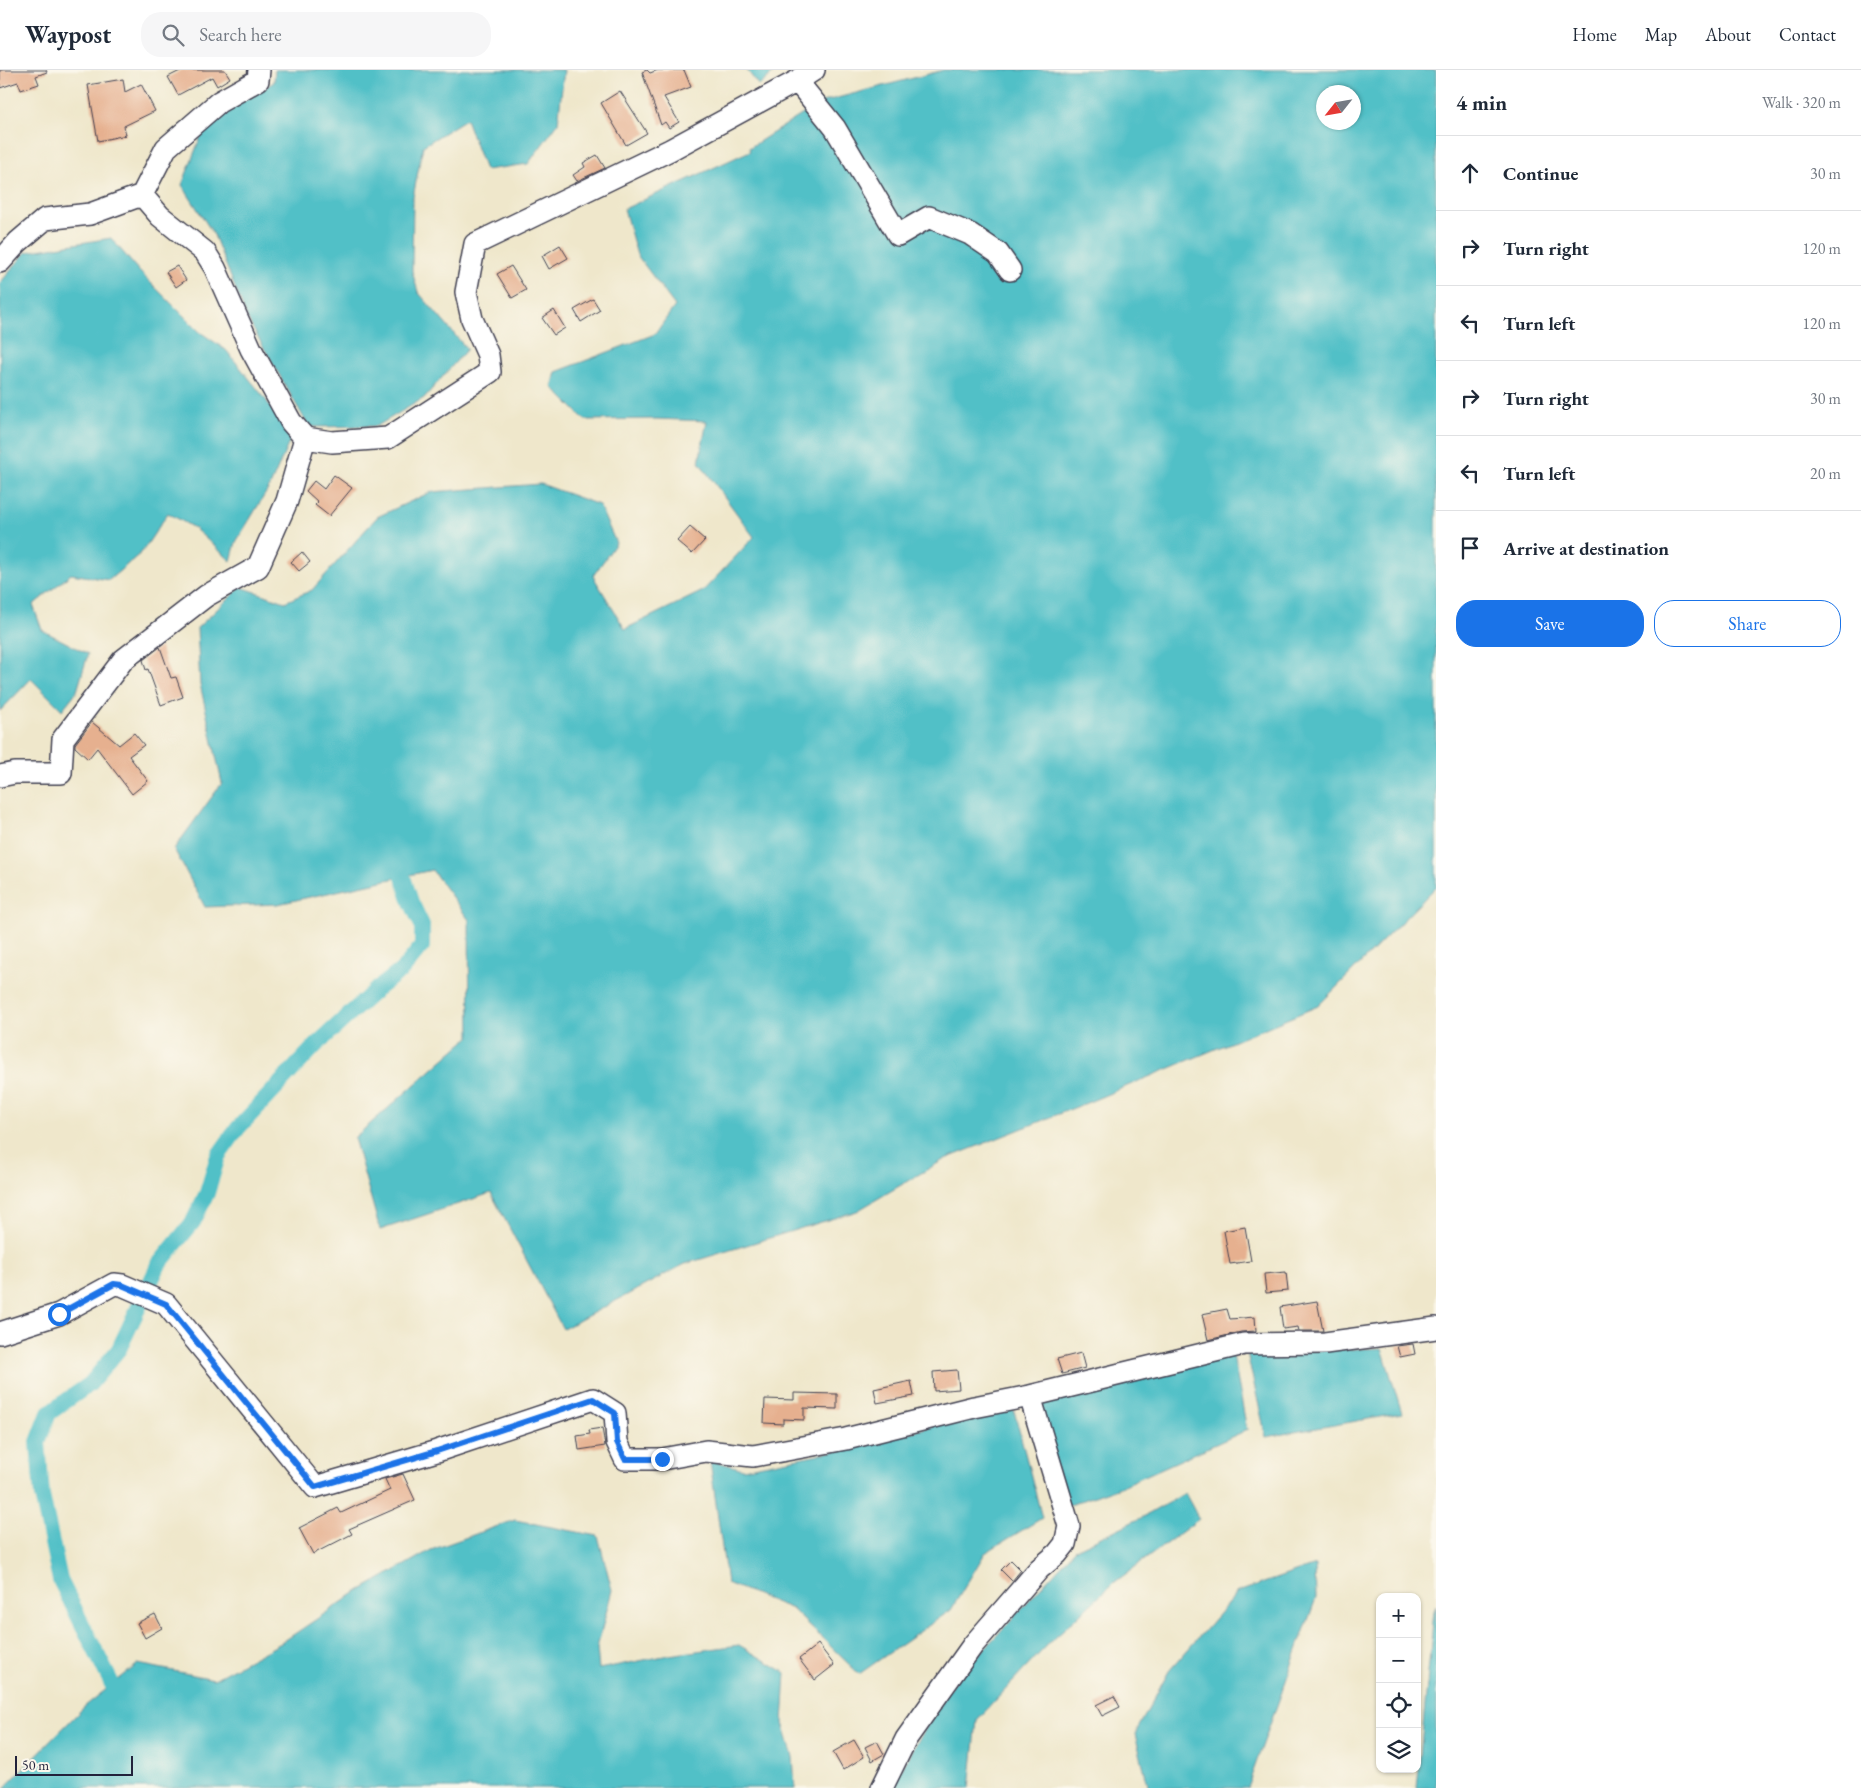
<!DOCTYPE html>
<html lang="en">
<head>
<meta charset="utf-8">
<style>
  :root { --surface:#fff; --page:#f6f6f7; --text:#1f2937; --muted:#747a83; --line:#e0e1e3; --accent:#1a73e8 }
  body { margin:0; font-family:"EB Garamond",serif; background:var(--page); color:var(--text) }
  .controls { position:absolute; right:15px; bottom:15px; display:grid; overflow:hidden; border-radius:10px; box-shadow:0 1px 4px #0004 }
  .controls button { width:45px; height:45px; display:grid; place-items:center; padding:0; border:0; border-bottom:1px solid var(--line); background:var(--surface); color:var(--text); font:25px sans-serif }
  .compass { position:absolute; left:1316px; top:15px; width:45px; height:45px; border-radius:50%; background:var(--surface); box-shadow:0 1px 4px #0004; rotate:239deg }
  .scale { position:absolute; left:15px; bottom:12px; width:118px; box-sizing:border-box; padding-left:5px; border:2px solid #22223b; border-top:0; font-size:14px; line-height:18px; white-space:nowrap; color:#22223b; -webkit-text-stroke:4px #fbf7ec; paint-order:stroke }
  .stop { position:absolute; width:15px; height:15px; margin:-11px; border:4px solid #1a73e8; border-radius:50%; background:#fff }
  .stop.end { background:#1a73e8; border-color:#fff; box-shadow:0 1px 5px #0008 }
  .list { margin:0; padding:0; list-style:none }
  h2 { display:flex; justify-content:space-between; align-items:center; height:65px; margin:0; padding:0 20px; font-size:21px }
  h2 small { font-size:16px; font-weight:400; color:var(--muted) }
  .list li { display:grid; grid-template-columns:32px 1fr auto; gap:15px; align-items:center; box-sizing:border-box; height:75px; padding:0 20px; border-top:1px solid var(--line) }
  .list b { display:block; font-size:19px; white-space:nowrap }
  .list em { font-size:16px; font-style:normal; color:var(--muted) }
  .actions { display:flex; gap:10px; padding:15px 20px }
  .actions a { flex:1; padding:11px 0; border:1px solid var(--accent); border-radius:20px; text-align:center; font-size:18px; color:var(--accent) }
  .actions .main { background:var(--accent); color:#fff }
  .icon { flex:none; width:28px; height:28px; fill:none; stroke:currentColor; stroke-width:2; stroke-linecap:round; stroke-linejoin:round }
  .map { position:relative; flex:none; width:1436px; height:1718px; overflow:hidden }
  header { display:flex; align-items:center; gap:30px; box-sizing:border-box; height:70px; padding:0 25px; background:var(--surface); border-bottom:1px solid var(--line) }
  header strong { font-size:24px }
  nav { display:flex; gap:28px; margin-inline-start:auto; font-size:18px }
  .search { width:350px; height:45px; background:var(--page); display:flex; align-items:center; gap:12px; box-sizing:border-box; padding:0 18px; border-radius:20px; color:var(--muted); font-size:19px }
  main { display:flex }
  aside { flex:1; background:var(--surface) }
  .map>svg:first-child { display:block }
  .water { fill:#51c0c7; stroke:#3a7181; fill-rule:evenodd }
  .lines { fill:none; stroke-linecap:round; stroke-linejoin:round }
  .canal { stroke:#51c0c7; stroke-width:16 }
  .building { fill:#e6b08f }
  .minor-casing { stroke:#414051; stroke-width:24 }
  .minor { stroke:#fff; stroke-width:21 }
  .route { stroke:#1a73e8; stroke-width:6 }
</style>
</head>
<body>
<header>
<strong>Waypost</strong>
<div class="search"><svg class="icon" aria-label="search" viewBox="0 0 24 24"><circle cx="10" cy="10" r="6"/><path d="M15 15l6 6"/></svg>Search here</div>
<nav><a>Home</a><a>Map</a><a>About</a><a>Contact</a></nav>
</header>
<main>
<div class="map">
<svg width="1436" height="1718" viewBox="0 0 1436 1718">
  <rect width="100%" height="100%" fill="#fbf7ec"/>
  <filter id="ink" filterUnits="userSpaceOnUse"><feTurbulence type="fractalNoise" baseFrequency=".02" numOctaves="2"/><feDisplacementMap in="SourceGraphic" scale="10" xChannelSelector="R" yChannelSelector="G"/><feConvolveMatrix kernelMatrix="1 2 1 2 8 2 1 2 1" color-interpolation-filters="sRGB"/></filter>
  <filter id="wash" filterUnits="userSpaceOnUse"><feTurbulence type="fractalNoise" baseFrequency=".0096" numOctaves="4" result="noise"/><feDisplacementMap in="SourceGraphic" scale="20" xChannelSelector="R" yChannelSelector="G"/><feGaussianBlur stdDeviation="1.12" result="paint"/><feColorMatrix in="noise" values="0 0 0 0 0 0 0 0 0 0 0 0 0 0 0 0 0 1.4 0 .05"/><feComposite in="paint" operator="in"/></filter>
  <g filter="url(#wash)">
    <rect width="100%" height="100%" fill="#efe7cb"/>
    <path class="water" d="M 275,0 L 564,0 L 558,53 L 528,94 L 485,100 L 466,49 L 423,76 L 413,127 L 412,201 L 418,222 L 467,279 L 424,328 L 377,356 L 309,357 L 248,250 L 214,165 L 182,115 L 205,55 L 274,12 Z
      M 747,0 L 776,0 L 759,16 Z
      M 944,0 L 1436,0 L 1436,817 L 1318,936 L 1089,1032 L 945,1089 L 857,1141 L 685,1194 L 563,1259 L 491,1123 L 380,1160 L 354,1068 L 470,966 L 469,850 L 432,800 L 278,834 L 205,837 L 174,779 L 222,713 L 200,614 L 197,558 L 241,517 L 285,532 L 312,520 L 377,447 L 431,422 L 541,414 L 599,435 L 616,473 L 593,506 L 625,559 L 703,521 L 754,467 L 699,392 L 707,351 L 657,349 L 585,350 L 552,317 L 556,302 L 655,264 L 675,236 L 637,185 L 624,139 L 750,81 L 749,78 L 822,32 ZM 1324,22 L 1354,22 L 1354,52 L 1324,52 Z
      M 111,168 L 138,200 L 200,262 L 226,280 L 264,327 L 291,368 L 270,416 L 236,472 L 231,491 L 194,458 L 168,443 L 142,482 L 109,510 L 71,504 L 33,535 L 42,560 L 88,584 L 77,621 L 62,640 L 31,609 L 0,641 L 0,213 L 26,182 Z
      M 1382,1278 L 1402,1343 L 1266,1367 L 1247,1283 Z
      M 1232,1280 L 1247,1360 L 1120,1417 L 1067,1436 L 1036,1329 Z
      M 1012,1333 L 1042,1448 L 985,1483 L 951,1540 L 859,1604 L 792,1539 L 727,1513 L 710,1390 L 743,1399 L 870,1374 Z
      M 1185,1423 L 1199,1449 L 1115,1512 L 1054,1568 L 977,1650 L 970,1718 L 890,1718 L 952,1614 L 1076,1479 L 1149,1444 Z
      M 515,1450 L 598,1466 L 612,1520 L 597,1578 L 599,1599 L 669,1585 L 739,1575 L 786,1603 L 783,1653 L 793,1687 L 795,1718 L 4,1718 L 84,1637 L 138,1594 L 214,1609 L 281,1573 L 354,1524 L 431,1480 Z
      M 1315,1495 L 1316,1528 L 1247,1718 L 1149,1718 L 1135,1664 L 1169,1601 L 1238,1522 Z
      M 1436,1536 L 1436,1718 L 1417,1718 L 1434,1541 Z"/>
    <g class="lines">
      <path class="canal" d="M 114,1618 L 60,1510 L 42,1426 L 38,1372 L 49,1343 L 90,1314 L 119,1279 L 159,1194 L 193,1152 L 207,1123 L 218,1086 L 238,1058 L 316,975 L 377,919 L 403,899 L 422,876 L 422,855 L 411,832 L 401,801 L 388,792"/>
    </g>
    <g id="blocks">
      <path class="building" d="M 0,0 L 46,0 L 47,2 L 36,6 L 39,14 L 21,20 L 18,12 L 0,18 Z
        M 182,0 L 225,0 L 230,8 L 217,16 L 212,7 L 178,25 L 168,7 Z
        M 647,0 L 650,3 L 658,0 L 684,0 L 691,17 L 664,27 L 679,52 L 669,58 L 665,52 L 661,55 L 642,2 Z
        M 123,9 L 125,22 L 141,14 L 155,41 L 124,56 L 126,65 L 98,71 L 88,15 Z
        M 620,21 L 647,63 L 626,75 L 601,33 Z
        M 597,85 L 605,98 L 577,111 L 573,105 L 585,97 L 583,93 Z
        M 560,175 L 568,188 L 549,199 L 542,186 Z
        M 177,196 L 186,210 L 176,217 L 166,202 Z
        M 511,196 L 526,220 L 512,228 L 497,204 Z
        M 593,229 L 600,240 L 581,252 L 574,240 Z
        M 554,240 L 565,258 L 554,265 L 542,248 Z
        M 334,405 L 352,418 L 329,446 L 315,435 L 318,432 L 306,421 L 314,411 L 324,419 Z
        M 690,457 L 705,470 L 692,484 L 677,471 Z
        M 302,482 L 310,492 L 299,501 L 291,492 Z
        M 160,577 L 171,608 L 176,607 L 183,627 L 161,635 L 148,599 L 146,600 L 143,590 Z
        M 92,652 L 119,675 L 134,663 L 144,675 L 129,686 L 148,711 L 132,724 L 97,678 L 88,689 L 75,677 L 75,674 Z
        M 1245,1157 L 1251,1191 L 1230,1194 L 1224,1161 Z
        M 1286,1202 L 1288,1221 L 1266,1223 L 1264,1204 Z
        M 1317,1231 L 1323,1261 L 1299,1261 L 1298,1257 L 1283,1259 L 1280,1237 Z
        M 1227,1239 L 1230,1249 L 1255,1247 L 1256,1261 L 1241,1262 L 1208,1270 L 1202,1244 Z
        M 1413,1274 L 1415,1284 L 1400,1287 L 1397,1276 Z
        M 1081,1283 L 1085,1298 L 1062,1304 L 1057,1289 Z
        M 957,1300 L 959,1319 L 934,1321 L 933,1302 Z
        M 911,1311 L 914,1326 L 877,1333 L 874,1319 Z
        M 794,1323 L 837,1324 L 837,1339 L 804,1338 L 804,1350 L 783,1349 L 783,1354 L 764,1353 L 765,1329 L 794,1330 Z
        M 602,1358 L 605,1376 L 579,1380 L 577,1366 L 590,1364 L 589,1360 Z
        M 403,1404 L 415,1430 L 349,1459 L 352,1464 L 313,1484 L 299,1458 L 338,1438 L 341,1443 L 390,1420 L 385,1409 Z
        M 1011,1490 L 1021,1500 L 1012,1511 L 1001,1500 Z
        M 155,1544 L 162,1558 L 145,1568 L 137,1553 Z
        M 818,1574 L 834,1595 L 815,1610 L 799,1589 Z
        M 1114,1626 L 1120,1637 L 1102,1646 L 1096,1635 Z
        M 854,1670 L 864,1687 L 843,1700 L 833,1682 Z
        M 877,1671 L 884,1684 L 872,1691 L 865,1677 Z"/>
    </g>
  </g>
  <g filter="url(#ink)">
    <use href="#blocks" fill-opacity="0" stroke="#414051" stroke-width="1"/>
    <g class="lines">
      <g class="minor-casing">
        <path id="minor" d="M 259,0 L 258,10 L 219,32 L 166,78 L 142,125 L 160,146 L 205,182 L 215,198 L 251,279 L 291,352 L 305,368 L 332,372 L 388,368 L 490,302 L 488,285 L 472,249 L 466,222 L 475,174 L 670,80 L 797,11 L 814,0
          M 797,11 L 835,58 L 898,165 L 929,147 L 970,164 L 998,183 L 1010,200
          M 0,192 L 18,172 L 45,149 L 90,144 L 142,125
          M 0,706 L 15,703 L 61,703 L 63,669 L 123,590 L 206,526 L 258,497 L 287,431 L 305,368
          M 0,1263 L 59,1244 L 114,1214 L 122,1215 L 166,1234 L 315,1417 L 437,1381 L 593,1329 L 615,1343 L 617,1372 L 625,1389 L 662,1389 L 706,1381 L 753,1386 L 846,1369 L 974,1337 L 1030,1326 L 1244,1274 L 1325,1273 L 1436,1258
          M 882,1718 L 906,1669 L 973,1575 L 1039,1499 L 1057,1484 L 1065,1474 L 1069,1456 L 1030,1326"/>
      </g>
      <use href="#minor" class="minor"/>
    </g>
  </g>
  <g class="lines" filter="url(#ink)">
    <path class="route" d="M 59,1244 L 114,1214 L 122,1215 L 166,1234 L 315,1417 L 437,1381 L 593,1329 L 615,1343 L 617,1372 L 625,1389 L 662,1389"/>
  </g>
</svg>
<div class="controls">
<button>+</button>
<button>−</button>
<button><svg class="icon" aria-label="locate" viewBox="0 0 24 24"><circle cx="12" cy="12" r="6"/><path d="M12 2v4M12 18v4M2 12h4M18 12h4"/></svg></button>
<button><svg class="icon" aria-label="layers" viewBox="0 0 24 24"><path d="M12 4l9 5-9 5-9-5zM3 14l9 5 9-5"/></svg></button>
</div>
<svg class="compass" viewBox="-18 -18 36 36"><path d="M0-13l5 13h-10z" fill="#e53935"/><path d="M0 13l5-13h-10z" fill="#747a83"/></svg>
<div class="scale">50 m</div>
<div class="stop" style="left:59px;top:1244px"></div>
<div class="stop end" style="left:662px;top:1389px"></div>
</div>
<aside>
<h2>4 min<small>Walk · 320 m</small></h2>
<ul class="list">
<li><svg class="icon" aria-label="ahead" viewBox="0 0 24 24"><path d="M12 20V5M6 11l6-6 6 6"/></svg><div><b>Continue</b></div><em>30 m</em></li>
<li><svg class="icon" aria-label="right" viewBox="0 0 24 24"><path d="M7 20v-9h11M14 6l5 5-5 5"/></svg><div><b>Turn right</b></div><em>120 m</em></li>
<li><svg class="icon" aria-label="left" viewBox="0 0 24 24"><path d="M17 20v-9H6M10 6l-5 5 5 5"/></svg><div><b>Turn left</b></div><em>120 m</em></li>
<li><svg class="icon" aria-label="right" viewBox="0 0 24 24"><path d="M7 20v-9h11M14 6l5 5-5 5"/></svg><div><b>Turn right</b></div><em>30 m</em></li>
<li><svg class="icon" aria-label="left" viewBox="0 0 24 24"><path d="M17 20v-9H6M10 6l-5 5 5 5"/></svg><div><b>Turn left</b></div><em>20 m</em></li>
<li><svg class="icon" aria-label="arrive" viewBox="0 0 24 24"><path d="M6 21V4h12l-3 4 3 4H6"/></svg><div><b>Arrive at destination</b></div></li>
</ul>
<div class="actions"><a class="main">Save</a><a>Share</a></div>
</aside>
</main>
</body>
</html>
